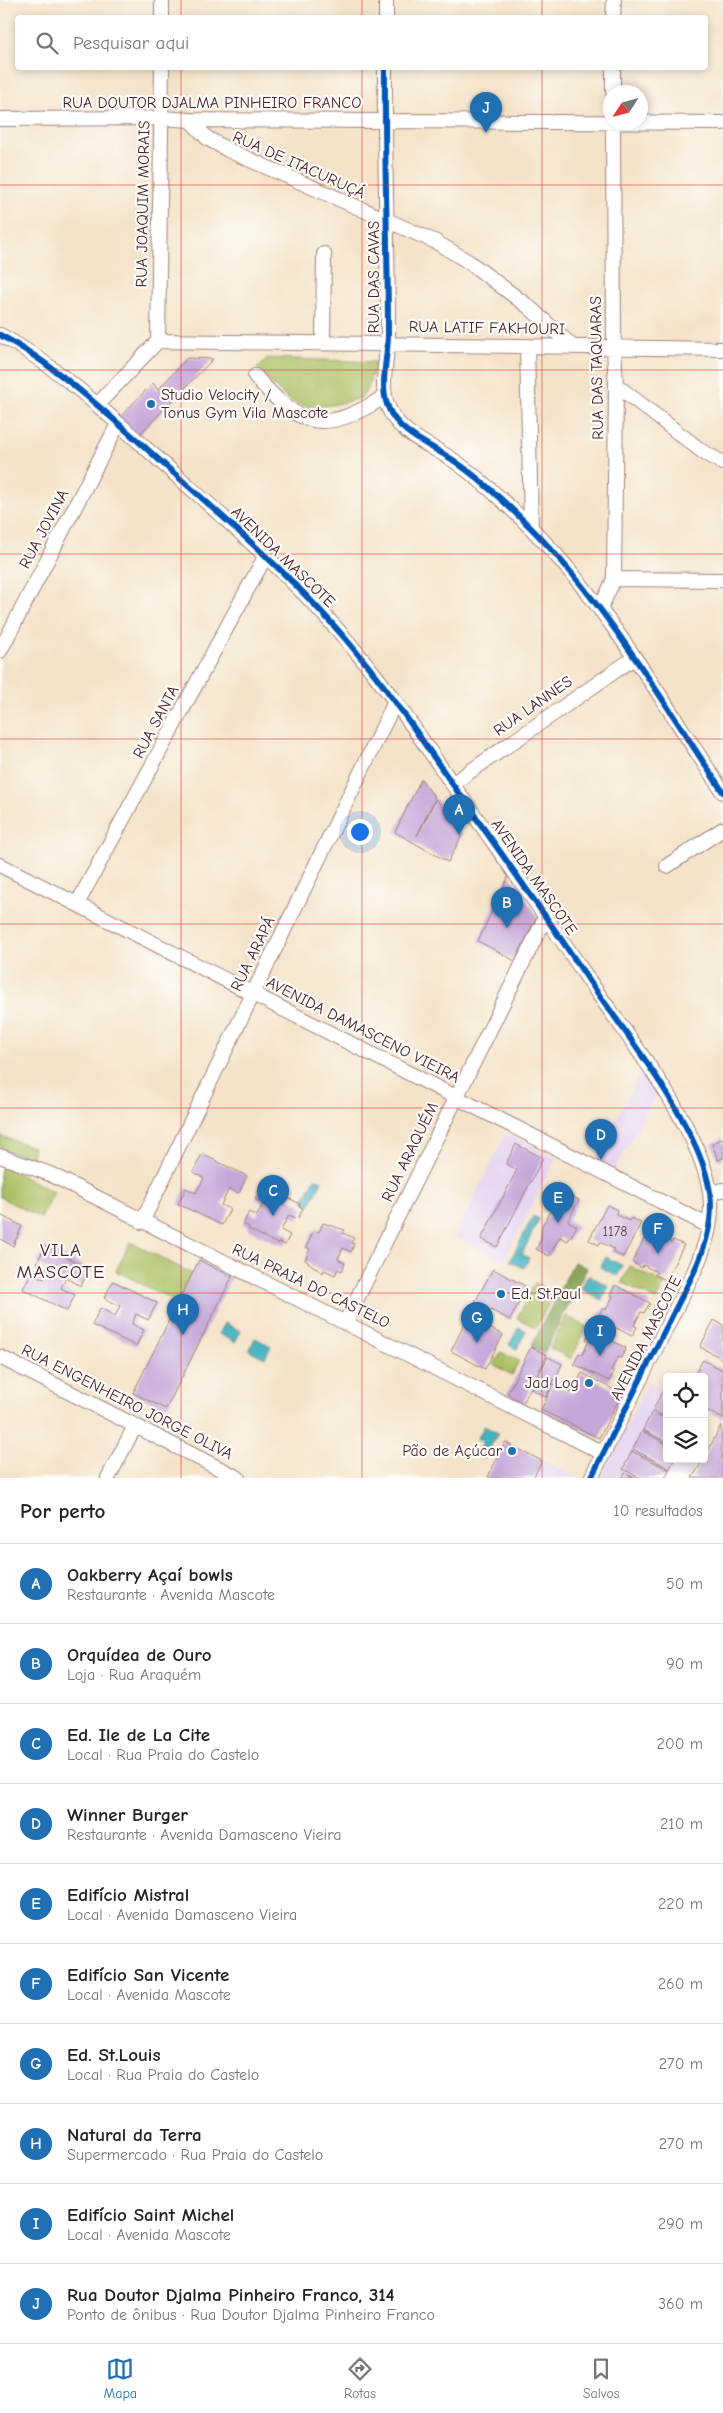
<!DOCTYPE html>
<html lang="pt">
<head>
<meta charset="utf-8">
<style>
  :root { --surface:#fff; --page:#f6f6f6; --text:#222; --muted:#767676; --line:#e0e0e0; --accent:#1f6fb2 }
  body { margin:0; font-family:"Comic Neue",sans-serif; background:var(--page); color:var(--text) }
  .controls { position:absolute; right:15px; bottom:15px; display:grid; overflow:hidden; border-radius:5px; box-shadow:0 2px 8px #0003 }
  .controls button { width:45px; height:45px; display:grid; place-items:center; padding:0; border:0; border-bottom:1px solid var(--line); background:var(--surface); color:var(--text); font:25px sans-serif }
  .compass { position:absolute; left:603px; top:85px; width:45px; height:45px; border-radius:50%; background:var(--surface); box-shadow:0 2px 8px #0003; rotate:234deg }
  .you { position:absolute; left:359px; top:831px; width:18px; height:18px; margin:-12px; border:4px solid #fff; border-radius:50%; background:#1a73e8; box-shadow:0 0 0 8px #1a73e833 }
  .badge { display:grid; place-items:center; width:32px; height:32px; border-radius:50%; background:var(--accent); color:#fff; font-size:16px; font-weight:700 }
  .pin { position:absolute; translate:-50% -41px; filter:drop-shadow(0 1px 2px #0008) }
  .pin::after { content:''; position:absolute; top:26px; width:18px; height:15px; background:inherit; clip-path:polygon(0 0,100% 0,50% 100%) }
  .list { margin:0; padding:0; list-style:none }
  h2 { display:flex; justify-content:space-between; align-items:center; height:65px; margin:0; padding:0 20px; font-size:21px }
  h2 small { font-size:16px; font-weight:400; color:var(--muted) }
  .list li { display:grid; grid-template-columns:32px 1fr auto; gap:15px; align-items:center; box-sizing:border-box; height:80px; padding:0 20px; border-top:1px solid var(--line) }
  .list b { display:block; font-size:19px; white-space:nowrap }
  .list p { margin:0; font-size:16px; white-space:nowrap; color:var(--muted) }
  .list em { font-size:16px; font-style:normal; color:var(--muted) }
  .icon { flex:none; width:28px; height:28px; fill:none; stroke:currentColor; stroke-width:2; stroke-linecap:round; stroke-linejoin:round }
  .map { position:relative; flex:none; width:723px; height:1478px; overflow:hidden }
  .search { position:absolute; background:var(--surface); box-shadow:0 2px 8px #0003; left:15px; right:15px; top:15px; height:55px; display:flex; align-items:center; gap:12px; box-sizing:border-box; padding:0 18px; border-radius:5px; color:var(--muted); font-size:19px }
  .sheet { height:865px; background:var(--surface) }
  nav { display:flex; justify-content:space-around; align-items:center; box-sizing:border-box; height:70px; border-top:1px solid var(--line); background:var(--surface); font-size:14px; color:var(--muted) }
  nav a { display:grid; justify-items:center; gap:2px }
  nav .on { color:var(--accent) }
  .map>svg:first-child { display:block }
  .built { fill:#e4d3f1 }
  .green { fill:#abc065; stroke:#7a7048 }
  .forest { fill:#88a65a; stroke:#696242 }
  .water { fill:#45b3c0; stroke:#486976 }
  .building { fill:#c4a6d9 }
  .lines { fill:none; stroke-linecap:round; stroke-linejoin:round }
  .minor-casing { stroke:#9f817a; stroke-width:16 }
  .minor { stroke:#fff; stroke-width:14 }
  .cycleway-casing { stroke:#fdfcf7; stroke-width:9 }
  .cycleway { stroke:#0057b8; stroke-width:6 }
  .grid { fill:none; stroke:#d62828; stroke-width:1; stroke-opacity:0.55 }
  .poi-dot { fill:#1f6fb2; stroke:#fdfcf7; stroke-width:2 }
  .labels { text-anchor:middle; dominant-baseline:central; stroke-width:4.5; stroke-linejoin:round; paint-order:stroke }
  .number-label { font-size:14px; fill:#684156 }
  .street-label { font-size:16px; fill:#4a1f2b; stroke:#fdfcf7 }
  .poi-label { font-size:16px; fill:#4a1f2b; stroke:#fdfcf7; text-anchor:start }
  .quarter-label { font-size:19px; letter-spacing:1px; fill:#4a1f2b; stroke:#fdfcf7 }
</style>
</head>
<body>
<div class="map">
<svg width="723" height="1478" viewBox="0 0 723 1478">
  <rect width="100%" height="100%" fill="#fdfcf7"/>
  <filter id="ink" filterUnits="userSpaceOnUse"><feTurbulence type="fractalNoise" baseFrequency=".02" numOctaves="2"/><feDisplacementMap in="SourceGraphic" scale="10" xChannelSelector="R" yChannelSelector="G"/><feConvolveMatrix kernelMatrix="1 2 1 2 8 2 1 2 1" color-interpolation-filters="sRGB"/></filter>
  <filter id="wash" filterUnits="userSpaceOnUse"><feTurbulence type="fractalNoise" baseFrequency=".0096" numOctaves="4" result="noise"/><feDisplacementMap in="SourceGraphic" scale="20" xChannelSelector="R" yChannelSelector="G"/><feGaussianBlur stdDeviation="1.12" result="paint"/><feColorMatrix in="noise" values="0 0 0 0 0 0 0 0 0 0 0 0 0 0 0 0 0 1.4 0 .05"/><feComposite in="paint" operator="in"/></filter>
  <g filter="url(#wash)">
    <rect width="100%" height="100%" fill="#f4e3c9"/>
    <path class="built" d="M 642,1070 L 657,1092 L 615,1170 L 595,1160 Z
      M 506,1133 L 556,1158 L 504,1261 L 455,1237 Z
      M 649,1382 L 667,1392 L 667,1459 L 675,1459 L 666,1478 L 600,1478 Z
      M 505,1441 L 577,1478 L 486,1478 Z
      M 677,1459 L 699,1459 L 688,1478 L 667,1478 Z"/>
    <path class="green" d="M 267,358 L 376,362 L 368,388 L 361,398 C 341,403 316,411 295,403 C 281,396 268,379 257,368 Z
      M 0,1136 L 33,1147 L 32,1159 L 0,1149 Z
      M 3,1166 L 54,1192 L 41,1218 L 0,1197 L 0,1171 Z
      M 130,1242 L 191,1273 L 177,1302 L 116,1271 Z
      M 630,1266 L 665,1284 L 656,1300 L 622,1282 Z
      M 535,1283 L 554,1293 L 536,1328 L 517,1318 Z
      M 566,1316 L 587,1327 L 571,1359 L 550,1348 Z
      M 501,1352 L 519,1361 L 512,1375 L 494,1365 Z"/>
    <path class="forest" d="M 574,1262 L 587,1268 L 544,1353 L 531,1347 Z"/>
    <path class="water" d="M 315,1178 L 322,1181 L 310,1205 L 303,1201 Z
      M 533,1216 L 539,1219 L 522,1254 L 529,1258 L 524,1268 L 510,1261 Z
      M 606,1257 L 623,1266 L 617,1276 L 600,1267 Z
      M 588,1275 L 609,1286 L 602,1300 L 581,1289 Z
      M 225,1323 L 241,1331 L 235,1342 L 219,1334 Z
      M 519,1327 L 526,1331 L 517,1349 L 509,1345 Z
      M 255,1338 L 271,1346 L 265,1358 L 249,1350 Z
      M 484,1426 L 498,1433 L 484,1459 L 476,1455 L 483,1442 L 477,1439 Z"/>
    <g id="blocks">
      <path class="building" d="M 187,358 L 213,359 L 139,435 L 118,419 L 153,383 L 158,390 Z
        M 421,779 L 435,798 L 417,836 L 436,799 L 462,835 L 448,862 L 395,832 Z
        M 509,875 L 537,916 L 515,961 L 478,941 Z
        M 723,1138 L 723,1158 L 718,1160 L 712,1144 Z
        M 516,1144 L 543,1158 L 497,1247 L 481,1239 L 517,1170 L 506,1164 Z
        M 202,1154 L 247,1176 L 239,1193 L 229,1189 L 221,1205 L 230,1209 L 222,1225 L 178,1204 L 186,1188 L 196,1193 L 204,1178 L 193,1172 Z
        M 261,1187 L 266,1189 L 267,1187 L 300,1204 L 299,1206 L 303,1208 L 298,1219 L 289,1215 L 281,1230 L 290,1235 L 285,1245 L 279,1242 L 278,1244 L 248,1229 L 249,1227 L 243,1224 L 249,1212 L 257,1216 L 263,1203 L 255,1199 Z
        M 565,1193 L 579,1200 L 568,1221 L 577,1226 L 568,1241 L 560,1237 L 549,1256 L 536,1249 L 541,1240 L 542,1226 L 549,1213 L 559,1205 Z
        M 607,1205 L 617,1210 L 616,1214 L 629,1221 L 631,1218 L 641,1223 L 623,1257 L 612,1252 L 614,1249 L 600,1242 L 599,1245 L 589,1240 Z
        M 0,1215 L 22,1226 L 13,1246 L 0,1239 Z
        M 323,1223 L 345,1230 L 343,1233 L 354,1238 L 351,1243 L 354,1244 L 351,1252 L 343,1248 L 338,1259 L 345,1263 L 342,1271 L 338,1269 L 335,1275 L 324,1270 L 323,1273 L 305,1260 L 310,1249 L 306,1247 L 314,1230 L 319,1232 Z
        M 650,1228 L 660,1233 L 659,1236 L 672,1243 L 673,1240 L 684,1245 L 666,1280 L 655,1275 L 657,1272 L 643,1265 L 642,1268 L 632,1262 Z
        M 45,1246 L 89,1269 L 81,1286 L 66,1278 L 61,1288 L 75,1295 L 67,1311 L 23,1289 L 31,1273 L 44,1279 L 49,1270 L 37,1263 Z
        M 199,1260 L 232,1277 L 166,1409 L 133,1393 Z
        M 493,1269 L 527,1287 L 510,1320 L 475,1302 Z
        M 113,1281 L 157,1303 L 148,1320 L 136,1314 L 132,1324 L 144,1330 L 136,1346 L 92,1325 L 100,1308 L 115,1316 L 120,1306 L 104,1298 Z
        M 615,1285 L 650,1303 L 644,1313 L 641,1312 L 634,1325 L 637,1327 L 632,1336 L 597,1318 L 603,1308 L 606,1310 L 613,1296 L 610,1295 Z
        M 468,1317 L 503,1335 L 485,1369 L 451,1351 Z
        M 714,1320 L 723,1325 L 723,1359 L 700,1347 Z
        M 591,1330 L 626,1348 L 621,1358 L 618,1357 L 611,1370 L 614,1372 L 609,1381 L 574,1364 L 579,1353 L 582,1355 L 589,1341 L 586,1340 Z
        M 531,1347 L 547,1355 L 523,1403 L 507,1394 Z
        M 548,1357 L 562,1364 L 546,1397 L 531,1389 Z
        M 703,1360 L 723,1370 L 723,1419 L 704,1409 L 704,1377 L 693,1377 Z
        M 582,1373 L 622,1394 L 599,1438 L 541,1410 L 553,1384 L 572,1393 Z
        M 662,1392 L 667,1395 L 667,1418 L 653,1410 Z
        M 652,1412 L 667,1419 L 667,1442 L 643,1430 Z
        M 721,1425 L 723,1478 L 692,1478 L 704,1459 Z
        M 642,1431 L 667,1444 L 667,1459 L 674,1459 L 670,1469 L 633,1449 Z
        M 505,1442 L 542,1461 L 533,1478 L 488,1477 Z
        M 632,1451 L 669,1470 L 665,1478 L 640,1478 L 623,1469 Z
        M 625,1473 L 634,1478 L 622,1478 Z"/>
    </g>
  </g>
  <g filter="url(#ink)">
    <use href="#blocks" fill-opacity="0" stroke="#9f817a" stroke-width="1"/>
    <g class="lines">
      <g class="minor-casing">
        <path id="minor" d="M 162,0 L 162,18
          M 386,18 L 386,0
          M 613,18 L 614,0
          M 385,68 C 384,156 388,245 388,334 C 388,358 379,385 388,407 C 399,436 437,447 460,465 C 485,483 509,506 531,528 C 607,605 663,702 723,792
          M 613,92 L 613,68
          M 0,119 L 162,118 L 190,120 L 723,123
          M 190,120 L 207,138 L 228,150 L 436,242 L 469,262 L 529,307 L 573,347
          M 0,335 C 55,364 111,417 158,459 C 227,521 299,581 358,654 C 392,694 421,739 451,782 C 497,848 545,914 590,982 C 628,1037 700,1127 710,1192 C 714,1221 705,1248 693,1274 L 591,1478
          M 158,341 L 162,68
          M 323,344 L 324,254
          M 527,346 L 531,527
          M 255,376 C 301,429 325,434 384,397
          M 616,385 L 703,452 L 723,463
          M 97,405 L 158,341 L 723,349
          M 614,579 L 723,580
          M 600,609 L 614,579 L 616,385 L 614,348 L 613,122
          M 0,651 L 118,424
          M 452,784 L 634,658
          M 0,865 L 709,1226
          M 667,866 L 723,829
          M 77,904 L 266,555
          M 0,1156 L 50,1174 L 603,1453
          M 710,1193 L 723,1190
          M 142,1222 L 395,702
          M 345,1323 L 546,916
          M 0,1357 L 238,1478
          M 108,1478 L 135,1426"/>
      </g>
      <use href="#minor" class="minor"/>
      <g class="cycleway-casing">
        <path id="cycleway" d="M 385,68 C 384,156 388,245 388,334 C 388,358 379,385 388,407 C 399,436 437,447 460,465 C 485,483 509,506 531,528 C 607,605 663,702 723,792
          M 0,335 C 55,364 111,417 158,459 C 227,521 299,581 358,654 C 392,694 421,739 451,782 C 497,848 545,914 590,982 C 628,1037 700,1127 710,1192 C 714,1221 705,1248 693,1274 L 591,1478"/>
      </g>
      <use href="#cycleway" class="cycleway"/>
    </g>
  </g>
  <path class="grid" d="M 181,0 L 181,18M 362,0 L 362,18M 542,0 L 542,18M 181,68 L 181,1478M 362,68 L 362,1478M 542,68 L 542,1478M 0,185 L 723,185M 0,370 L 723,370M 0,554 L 723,554M 0,739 L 723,739M 0,924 L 723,924M 0,1108 L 723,1108M 0,1293 L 723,1293"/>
  <g class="poi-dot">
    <circle cx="151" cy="404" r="5"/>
    <circle cx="501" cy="1294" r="5"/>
    <circle cx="589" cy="1383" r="5"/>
    <circle cx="512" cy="1451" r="5"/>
  </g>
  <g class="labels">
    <g class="number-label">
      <text x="615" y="1231">1178</text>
    </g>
    <g class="street-label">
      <text x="212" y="103">RUA DOUTOR DJALMA PINHEIRO FRANCO</text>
      <text transform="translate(299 165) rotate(24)">RUA DE ITACURUÇÁ</text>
      <text transform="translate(143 204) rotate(-89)">RUA JOAQUIM MORAIS</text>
      <text transform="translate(374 277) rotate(-90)">RUA DAS CAVAS</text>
      <text transform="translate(487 328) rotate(1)">RUA LATIF FAKHOURI</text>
      <text transform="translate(597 368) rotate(-91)">RUA DAS TAQUARAS</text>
      <text transform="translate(44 529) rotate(-62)">RUA JOVINA</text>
      <text transform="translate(283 557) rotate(44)">AVENIDA MASCOTE</text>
      <text transform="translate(533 706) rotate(-35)">RUA LANNES</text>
      <text transform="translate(156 722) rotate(-62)">RUA SANTA</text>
      <text transform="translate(534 877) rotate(55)">AVENIDA MASCOTE</text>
      <text transform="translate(253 954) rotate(-64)">RUA ARAPÁ</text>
      <text transform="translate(363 1030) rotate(27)">AVENIDA DAMASCENO VIEIRA</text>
      <text transform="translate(410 1152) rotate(-64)">RUA ARAQUÉM</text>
      <text transform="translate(311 1286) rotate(26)">RUA PRAIA DO CASTELO</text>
      <text transform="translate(646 1338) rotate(-63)">AVENIDA MASCOTE</text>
      <text transform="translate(127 1402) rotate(27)">RUA ENGENHEIRO JORGE OLIVA</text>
    </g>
    <g class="poi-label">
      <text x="161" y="395">Studio Velocity /<tspan x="161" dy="18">Tonus Gym Vila Mascote</tspan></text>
      <text x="511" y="1294">Ed. St.Paul</text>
      <text x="579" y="1383" text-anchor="end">Jad Log</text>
      <text x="502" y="1451" text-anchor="end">Pão de Açúcar</text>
    </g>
    <g class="quarter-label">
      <text x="61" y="1250">VILA<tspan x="61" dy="22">MASCOTE</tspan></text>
    </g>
  </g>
</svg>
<div class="controls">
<button><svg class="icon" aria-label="locate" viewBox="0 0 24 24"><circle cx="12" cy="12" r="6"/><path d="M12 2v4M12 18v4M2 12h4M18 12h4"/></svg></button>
<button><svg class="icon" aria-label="layers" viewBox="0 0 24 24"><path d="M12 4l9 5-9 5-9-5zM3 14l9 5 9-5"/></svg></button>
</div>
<svg class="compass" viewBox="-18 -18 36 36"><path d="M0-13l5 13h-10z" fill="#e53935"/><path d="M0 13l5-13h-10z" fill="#767676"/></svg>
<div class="you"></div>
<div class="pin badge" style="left:459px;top:835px">A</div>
<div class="pin badge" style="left:507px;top:928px">B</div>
<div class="pin badge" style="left:273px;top:1216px">C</div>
<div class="pin badge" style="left:601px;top:1160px">D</div>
<div class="pin badge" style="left:558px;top:1223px">E</div>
<div class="pin badge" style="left:658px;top:1254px">F</div>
<div class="pin badge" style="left:477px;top:1343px">G</div>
<div class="pin badge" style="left:183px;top:1335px">H</div>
<div class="pin badge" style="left:600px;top:1356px">I</div>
<div class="pin badge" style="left:486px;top:133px">J</div>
<div class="search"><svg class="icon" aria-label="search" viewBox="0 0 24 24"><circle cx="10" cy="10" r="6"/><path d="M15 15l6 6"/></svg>Pesquisar aqui</div>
</div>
<section class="sheet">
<h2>Por perto<small>10 resultados</small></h2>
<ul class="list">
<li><span class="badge">A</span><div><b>Oakberry Açaí bowls</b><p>Restaurante · Avenida Mascote</p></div><em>50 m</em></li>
<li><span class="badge">B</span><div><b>Orquídea de Ouro</b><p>Loja · Rua Araquém</p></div><em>90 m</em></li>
<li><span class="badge">C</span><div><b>Ed. Ile de La Cite</b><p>Local · Rua Praia do Castelo</p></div><em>200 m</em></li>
<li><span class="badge">D</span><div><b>Winner Burger</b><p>Restaurante · Avenida Damasceno Vieira</p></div><em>210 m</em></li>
<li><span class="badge">E</span><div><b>Edifício Mistral</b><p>Local · Avenida Damasceno Vieira</p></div><em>220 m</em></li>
<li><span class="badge">F</span><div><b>Edifício San Vicente</b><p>Local · Avenida Mascote</p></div><em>260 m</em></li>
<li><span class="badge">G</span><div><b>Ed. St.Louis</b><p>Local · Rua Praia do Castelo</p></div><em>270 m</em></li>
<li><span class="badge">H</span><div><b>Natural da Terra</b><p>Supermercado · Rua Praia do Castelo</p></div><em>270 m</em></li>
<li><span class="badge">I</span><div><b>Edifício Saint Michel</b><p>Local · Avenida Mascote</p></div><em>290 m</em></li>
<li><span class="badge">J</span><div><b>Rua Doutor Djalma Pinheiro Franco, 314</b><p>Ponto de ônibus · Rua Doutor Djalma Pinheiro Franco</p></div><em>360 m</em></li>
</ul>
</section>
<nav>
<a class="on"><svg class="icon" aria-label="map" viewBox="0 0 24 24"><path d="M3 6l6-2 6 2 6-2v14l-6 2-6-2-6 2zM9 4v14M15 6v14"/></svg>Mapa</a>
<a><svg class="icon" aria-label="directions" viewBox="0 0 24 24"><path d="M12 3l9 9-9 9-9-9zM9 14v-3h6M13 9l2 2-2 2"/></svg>Rotas</a>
<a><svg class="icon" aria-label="saved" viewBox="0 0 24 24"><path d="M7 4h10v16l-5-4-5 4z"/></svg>Salvos</a>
</nav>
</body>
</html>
